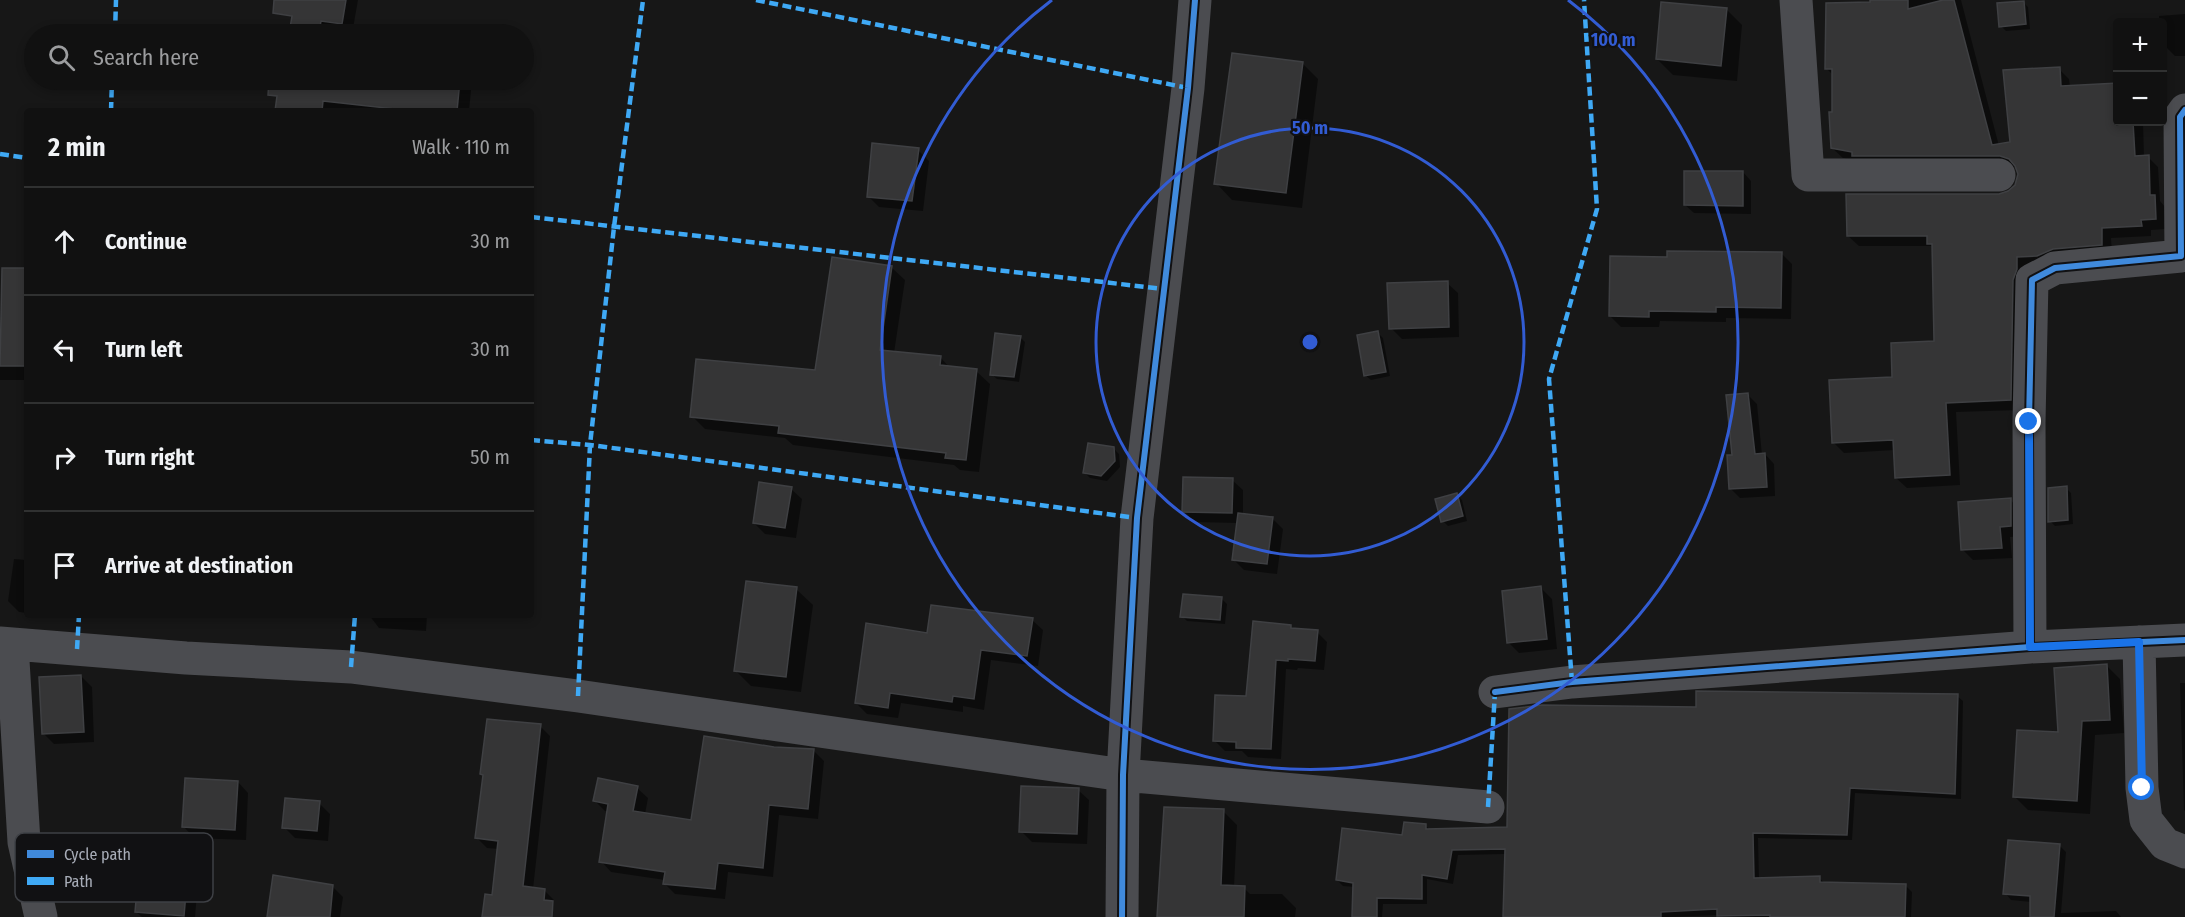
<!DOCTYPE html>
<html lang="en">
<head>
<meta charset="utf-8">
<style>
  :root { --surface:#111; --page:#1a1a1a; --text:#f1f3f6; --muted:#9c9d9f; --line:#303131 }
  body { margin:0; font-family:"Fira Sans Condensed",sans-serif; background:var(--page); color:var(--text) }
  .controls { position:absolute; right:18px; top:18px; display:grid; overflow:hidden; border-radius:6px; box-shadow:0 3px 9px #0003 }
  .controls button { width:54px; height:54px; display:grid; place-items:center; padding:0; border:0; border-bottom:2px solid var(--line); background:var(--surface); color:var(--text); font:30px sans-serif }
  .stop { position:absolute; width:18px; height:18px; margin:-14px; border:4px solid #1a73e8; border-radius:50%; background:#fff }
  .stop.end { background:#1a73e8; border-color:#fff; box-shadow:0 2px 6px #0008 }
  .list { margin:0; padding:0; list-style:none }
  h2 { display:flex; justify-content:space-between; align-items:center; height:78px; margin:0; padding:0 24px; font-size:26px }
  h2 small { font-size:20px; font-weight:400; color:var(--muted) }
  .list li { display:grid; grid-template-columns:39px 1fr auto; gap:18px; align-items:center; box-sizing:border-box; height:108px; padding:0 24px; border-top:2px solid var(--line) }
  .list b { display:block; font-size:22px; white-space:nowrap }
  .list em { font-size:20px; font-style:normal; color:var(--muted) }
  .icon { flex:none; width:33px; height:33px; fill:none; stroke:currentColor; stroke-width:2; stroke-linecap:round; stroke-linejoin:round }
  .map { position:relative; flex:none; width:2185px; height:917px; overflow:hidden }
  .search { position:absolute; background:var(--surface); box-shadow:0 3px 9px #0003; left:24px; top:24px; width:510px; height:66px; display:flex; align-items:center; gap:15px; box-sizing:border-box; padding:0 21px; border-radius:33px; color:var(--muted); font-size:22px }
  .panel { position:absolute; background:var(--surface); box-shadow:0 3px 9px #0003; left:24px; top:108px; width:510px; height:510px; border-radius:6px }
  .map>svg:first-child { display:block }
  .shadow { fill:#0007 }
  .building { fill:#353536; stroke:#3f4043; stroke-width:1.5 }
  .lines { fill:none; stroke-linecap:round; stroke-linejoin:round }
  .minor { stroke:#4b4c50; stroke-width:33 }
  .quiet { stroke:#3fa9f5; stroke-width:4.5; stroke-dasharray:9 4.5; stroke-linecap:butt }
  .cycleway-casing { stroke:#111113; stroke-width:10 }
  .cycleway { stroke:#408adc; stroke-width:6 }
  .route { stroke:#1a73e8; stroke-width:8 }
  .ring { fill:none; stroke:#325cd3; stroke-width:3 }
  .key { fill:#111113; stroke:#3e4045; stroke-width:1.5 }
  .key-label { font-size:16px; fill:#a8adb8 }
  .centre { fill:#325cd3; stroke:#111113; stroke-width:3 }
  .ring-label { font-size:18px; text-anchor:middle; font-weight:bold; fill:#325cd3; stroke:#111113; stroke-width:4.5; stroke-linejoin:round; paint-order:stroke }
</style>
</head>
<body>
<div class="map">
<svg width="2185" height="917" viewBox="0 0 2185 917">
  <rect width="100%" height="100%" fill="#171717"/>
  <path class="shadow" d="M 296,0 L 358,0 L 352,34 L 286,34 L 286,27 L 292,28 Z
    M 1872,0 L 1961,0 L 1999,146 L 2012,143 L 2059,69 L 2069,79 L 2070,87 L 2118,122 L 2143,122 L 2144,157 L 2148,157 L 2158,167 L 2160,201 L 2165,207 L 2166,229 L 2151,230 L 2151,236 L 2111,238 L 2112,255 L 2048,266 L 2021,410 L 1956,412 L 1960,485 L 1907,488 L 1896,478 L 1895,450 L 1844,453 L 1833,442 L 1894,378 L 1936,343 L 1933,248 L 1931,246 L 1859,246 L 1848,236 L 2010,192 L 2016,186 L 2019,176 L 2017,168 L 2011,166 L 1859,161 L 1843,158 L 1832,148 L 1833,75 L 1826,68 L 1872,3 Z
    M 2023,2 L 2028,7 L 2030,29 L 2006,31 L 2001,26 Z
    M 1726,9 L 1742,25 L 1737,81 L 1673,75 L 1657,59 Z
    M 2185,14 L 2185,56 L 2175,56 L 2162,43 L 2162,22 L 2159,22 L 2159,16 Z
    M 1302,63 L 1318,79 L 1302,208 L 1232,200 L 1216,183 Z
    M 280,80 L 472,80 L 469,111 L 276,111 Z
    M 918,150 L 929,161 L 923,211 L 879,207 L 868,196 Z
    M 1743,172 L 1751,181 L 1751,214 L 1694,213 L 1685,205 Z
    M 1781,253 L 1792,264 L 1791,319 L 1726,318 L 1726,322 L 1660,321 L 1659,327 L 1621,327 L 1610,316 L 1669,258 Z
    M 891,267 L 905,280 L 894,353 L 941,358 L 950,368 L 976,371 L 990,384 L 979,472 L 960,470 L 954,465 L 793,445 L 785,438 L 705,429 L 692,416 L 817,372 Z
    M 27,270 L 27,380 L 0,380 L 0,327 Z
    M 1447,283 L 1458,293 L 1459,337 L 1402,339 L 1391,328 Z
    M 1378,333 L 1383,338 L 1390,376 L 1371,380 L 1365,375 Z
    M 1020,337 L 1025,342 L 1019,382 L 997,379 L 991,374 Z
    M 1748,395 L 1757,404 L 1762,455 L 1765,454 L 1774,464 L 1775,496 L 1740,498 L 1731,489 L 1733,456 Z
    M 27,410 L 27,431 L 25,428 Z
    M 1113,448 L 1119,454 L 1120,467 L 1107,481 L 1090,478 L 1085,473 Z
    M 1232,480 L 1243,490 L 1243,515 L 1272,518 L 1283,529 L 1277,574 L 1244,570 L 1234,560 L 1238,523 L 1194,522 L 1184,511 Z
    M 2066,488 L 2071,493 L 2073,524 L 2055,526 L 2050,521 Z
    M 791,489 L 802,499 L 796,538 L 765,534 L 754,523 Z
    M 1457,495 L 1462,500 L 1467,521 L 1448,526 L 1443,521 Z
    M 2010,500 L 2021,510 L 2021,536 L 2010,537 L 2012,558 L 1973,560 L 1962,549 Z
    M 14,559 L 27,560 L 27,613 L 19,612 L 8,601 Z
    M 1541,588 L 1552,599 L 1557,649 L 1519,653 L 1508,642 Z
    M 796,589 L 813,605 L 801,692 L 751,686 L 735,670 Z
    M 1222,599 L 1227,604 L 1225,624 L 1187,621 L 1182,616 Z
    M 43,615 L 64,615 L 63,618 Z
    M 369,615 L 427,615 L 426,631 L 379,628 Z
    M 1032,620 L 1043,630 L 1038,666 L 991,660 L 984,710 L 963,706 L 963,712 L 901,703 L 898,718 L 867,714 L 856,703 L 929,634 Z
    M 1291,626 L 1294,630 L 1317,632 L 1327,642 L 1324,670 L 1298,668 L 1297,670 L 1286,669 L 1281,759 L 1248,757 L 1242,751 L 1225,751 L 1215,741 L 1247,698 Z
    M 2106,665 L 2120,679 L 2124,733 L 2095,735 L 2090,814 L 2028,810 L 2014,796 Z
    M 81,676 L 92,687 L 94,742 L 54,744 L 43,733 Z
    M 2180,683 L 2185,683 L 2185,811 L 2184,810 Z
    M 1957,696 L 1963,701 L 1961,799 L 1855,793 L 1852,840 L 1758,838 L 1759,879 L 1819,878 L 1826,884 L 1906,886 L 1912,892 L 1911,917 L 1720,917 L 1718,915 L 1667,917 L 1504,917 L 1506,854 L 1458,855 L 1453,884 L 1427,879 L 1427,904 L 1383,904 L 1382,917 L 1354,917 L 1355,887 L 1343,886 L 1337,880 L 1404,836 L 1426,826 L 1430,830 L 1508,829 L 1697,708 Z
    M 540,726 L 550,736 L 533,889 L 544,890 L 554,900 L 552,917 L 484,917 L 494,897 L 499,849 L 487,848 L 477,838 Z
    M 774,748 L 814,751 L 824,761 L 818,819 L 779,815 L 773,877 L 728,872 L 725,899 L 675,894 L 664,883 L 665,880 L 611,872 L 601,861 L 608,812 L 605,811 L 595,801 L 637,788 L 648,798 L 645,814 L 692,821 Z
    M 238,782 L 248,793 L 246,840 L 194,838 L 184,827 Z
    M 1078,790 L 1089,800 L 1087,844 L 1032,842 L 1021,831 Z
    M 319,803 L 330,814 L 328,841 L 295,838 L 284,827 Z
    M 1223,811 L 1237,825 L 1234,887 L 1244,888 L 1250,894 L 1282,894 L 1296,908 L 1295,917 L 1158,917 Z
    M 2059,845 L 2066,852 L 2061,913 L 2116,911 L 2121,917 L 2032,917 L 2031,902 L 2011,900 L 2005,893 Z
    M 189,847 L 200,858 L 195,917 L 142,917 L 136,912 Z
    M 332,886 L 343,897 L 340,917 L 268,917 Z"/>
  <path class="building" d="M 274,0 L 346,0 L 342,24 L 321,21 L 319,34 L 289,34 L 292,16 L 273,13 Z
    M 1870,0 L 1908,0 L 1908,9 L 1943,0 L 1954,0 L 1992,145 L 2010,142 L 2003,70 L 2060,67 L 2061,86 L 2118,83 L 2118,122 L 2133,122 L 2135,156 L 2149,155 L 2150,195 L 2155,195 L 2156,219 L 2141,220 L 2142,226 L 2102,228 L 2102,245 L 2053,249 L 2037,256 L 2017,257 L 2017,269 L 2013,280 L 2011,400 L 1946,403 L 1950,475 L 1895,478 L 1893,440 L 1832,443 L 1829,380 L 1892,377 L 1891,343 L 1934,341 L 1932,244 L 1927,244 L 1927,236 L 1847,236 L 1846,194 L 1999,194 L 2008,191 L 2015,185 L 2018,174 L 2015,166 L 2009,159 L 2000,156 L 1852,156 L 1852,152 L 1831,148 L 1829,112 L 1832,112 L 1832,69 L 1825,69 L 1826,3 L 1870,2 Z
    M 2024,1 L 2026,24 L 1999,27 L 1997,3 Z
    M 1661,2 L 1727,8 L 1721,66 L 1656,59 Z
    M 1232,53 L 1303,62 L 1286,193 L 1214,184 Z
    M 269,80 L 460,80 L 457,111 L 413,111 L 323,101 L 322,111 L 275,111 L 277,96 L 268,95 Z
    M 872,143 L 919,148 L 912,201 L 867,197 Z
    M 1684,171 L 1743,171 L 1743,206 L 1684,205 Z
    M 1667,251 L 1782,252 L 1781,308 L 1716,307 L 1716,312 L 1649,311 L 1649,317 L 1609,316 L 1610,256 L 1667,257 Z
    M 832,257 L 892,266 L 880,350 L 941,356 L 940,365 L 977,369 L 966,460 L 945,458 L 946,453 L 778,433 L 779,426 L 690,417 L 696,359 L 815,370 Z
    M 2,268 L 27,268 L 27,366 L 0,366 Z
    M 1448,281 L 1449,327 L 1389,329 L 1387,283 Z
    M 1378,331 L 1386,372 L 1364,376 L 1357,335 Z
    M 995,333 L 1021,336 L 1014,377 L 990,375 Z
    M 1748,393 L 1755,454 L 1765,453 L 1767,487 L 1729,489 L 1727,455 L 1732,455 L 1726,395 Z
    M 1088,443 L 1114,447 L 1115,461 L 1101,476 L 1083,473 Z
    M 1183,477 L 1233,478 L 1232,513 L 1182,512 Z
    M 759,482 L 792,487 L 785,528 L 753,523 Z
    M 2067,486 L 2068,520 L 2048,522 L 2048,488 Z
    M 1457,493 L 1463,516 L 1441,522 L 1435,499 Z
    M 2011,498 L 2011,526 L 2000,527 L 2002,548 L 1961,550 L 1958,502 Z
    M 1238,513 L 1273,517 L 1267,564 L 1232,560 Z
    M 746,581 L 797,587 L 786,677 L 734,671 Z
    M 1541,586 L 1547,639 L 1507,643 L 1502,591 Z
    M 1183,594 L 1222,597 L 1220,620 L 1180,617 Z
    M 931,605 L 1033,618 L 1027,656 L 981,650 L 974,699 L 953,696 L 952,702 L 890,693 L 888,708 L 855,703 L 866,623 L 927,633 Z
    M 1253,621 L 1291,625 L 1291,628 L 1318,630 L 1315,661 L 1288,659 L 1288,661 L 1276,660 L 1271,749 L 1236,748 L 1236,742 L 1213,741 L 1215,695 L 1246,696 Z
    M 2107,664 L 2110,720 L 2082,721 L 2077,801 L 2013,797 L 2017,730 L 2058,732 L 2054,668 Z
    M 81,675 L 84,732 L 42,734 L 39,677 Z
    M 1696,691 L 1958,694 L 1955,794 L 1850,788 L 1847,835 L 1753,833 L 1754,878 L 1820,876 L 1820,882 L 1906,884 L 1905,917 L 1770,917 L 1770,915 L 1717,916 L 1717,909 L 1661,912 L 1661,917 L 1503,917 L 1505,849 L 1452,850 L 1447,879 L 1422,875 L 1422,899 L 1377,898 L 1377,917 L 1352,917 L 1353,883 L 1336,880 L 1342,828 L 1402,835 L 1404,822 L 1426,824 L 1426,829 L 1507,827 L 1509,709 L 1542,705 L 1696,707 Z
    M 487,719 L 541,724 L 523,886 L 545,889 L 544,900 L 553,901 L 552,917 L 482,917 L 485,894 L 492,895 L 498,841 L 475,838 L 483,775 L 480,774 Z
    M 704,736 L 774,747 L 814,749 L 808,809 L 769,805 L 763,868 L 718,863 L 715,889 L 663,884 L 665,872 L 599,862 L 608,804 L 593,801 L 598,778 L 638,786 L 633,811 L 691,820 Z
    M 185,778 L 238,781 L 235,830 L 182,827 Z
    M 1021,786 L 1079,788 L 1077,834 L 1019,832 Z
    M 285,798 L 320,801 L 317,831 L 282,828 Z
    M 1164,807 L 1224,809 L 1221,885 L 1245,886 L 1244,917 L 1157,917 Z
    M 2008,840 L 2060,844 L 2054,917 L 2030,917 L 2030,896 L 2003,894 Z
    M 141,841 L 190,845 L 184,916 L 135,912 Z
    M 273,875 L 333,885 L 330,917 L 267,917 Z"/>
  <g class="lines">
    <path class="minor" d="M 1796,0 L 1808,175 L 1999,175
      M 2139,642 L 2142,788 L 2146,820 L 2165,844 L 2185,852
      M 0,643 L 186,658 L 351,667 L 578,696 L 1123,775 L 1488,807
      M 12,644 L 24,842 L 41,917
      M 2030,647 L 2029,422 L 2032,280 L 2055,268 L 2181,256 L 2180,117 L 2185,110
      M 1495,692 L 1572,682 L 2030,647 L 2185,640
      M 1122,917 L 1123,775 L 1137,518 L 1188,88 L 1195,0"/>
    <path class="quiet" d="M 756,0 L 1188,88
      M 115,34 L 116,0
      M 111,111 L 112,80
      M 0,154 L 27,158
      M 531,217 L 1164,289
      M 531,440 L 590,445 L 1137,518
      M 77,649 L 79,615
      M 351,667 L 355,615
      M 1572,682 L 1549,379 L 1597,209 L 1584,0
      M 578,696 L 590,445 L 614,227 L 643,0
      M 1488,807 L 1495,692"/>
    <g class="cycleway-casing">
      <path id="cycleway" d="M 2030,647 L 2029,422 L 2032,280 L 2055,268 L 2181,256 L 2180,117 L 2185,110
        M 1495,692 L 1572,682 L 2030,647 L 2185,640
        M 1122,917 L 1123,775 L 1137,518 L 1188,88 L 1195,0"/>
    </g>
    <use href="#cycleway" class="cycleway"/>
  </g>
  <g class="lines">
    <path class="route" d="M 2029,422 L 2030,647 L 2139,642 L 2142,788"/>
  </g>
  <g class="ring">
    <circle cx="1310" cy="342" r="214"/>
    <path d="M1568 0A428 428 0 1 1 1052 0"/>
  </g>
  <rect x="15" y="833" width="198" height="69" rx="9" class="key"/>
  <rect x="27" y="850" width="27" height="8" fill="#408adc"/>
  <rect x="27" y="877" width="27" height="8" fill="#3fa9f5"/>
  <g class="key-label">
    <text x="64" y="860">Cycle path</text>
    <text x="64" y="887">Path</text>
  </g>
  <circle cx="1310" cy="342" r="9" class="centre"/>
  <g class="ring-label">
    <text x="1613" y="46">100 m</text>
    <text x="1310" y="134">50 m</text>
  </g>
</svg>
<div class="controls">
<button>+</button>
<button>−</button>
</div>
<div class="stop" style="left:2142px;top:788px"></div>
<div class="stop end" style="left:2029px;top:422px"></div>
<div class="search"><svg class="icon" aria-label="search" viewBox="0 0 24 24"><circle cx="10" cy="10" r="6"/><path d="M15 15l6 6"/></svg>Search here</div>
<section class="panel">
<h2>2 min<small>Walk · 110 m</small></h2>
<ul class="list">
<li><svg class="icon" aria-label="ahead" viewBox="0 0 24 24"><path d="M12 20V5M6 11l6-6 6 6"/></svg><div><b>Continue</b></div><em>30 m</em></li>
<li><svg class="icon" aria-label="left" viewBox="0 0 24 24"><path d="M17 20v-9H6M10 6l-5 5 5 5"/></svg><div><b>Turn left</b></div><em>30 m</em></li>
<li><svg class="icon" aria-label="right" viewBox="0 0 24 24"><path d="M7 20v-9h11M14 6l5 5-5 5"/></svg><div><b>Turn right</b></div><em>50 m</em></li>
<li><svg class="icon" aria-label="arrive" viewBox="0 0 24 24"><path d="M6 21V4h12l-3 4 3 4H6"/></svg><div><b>Arrive at destination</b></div></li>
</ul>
</section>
</div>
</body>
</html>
